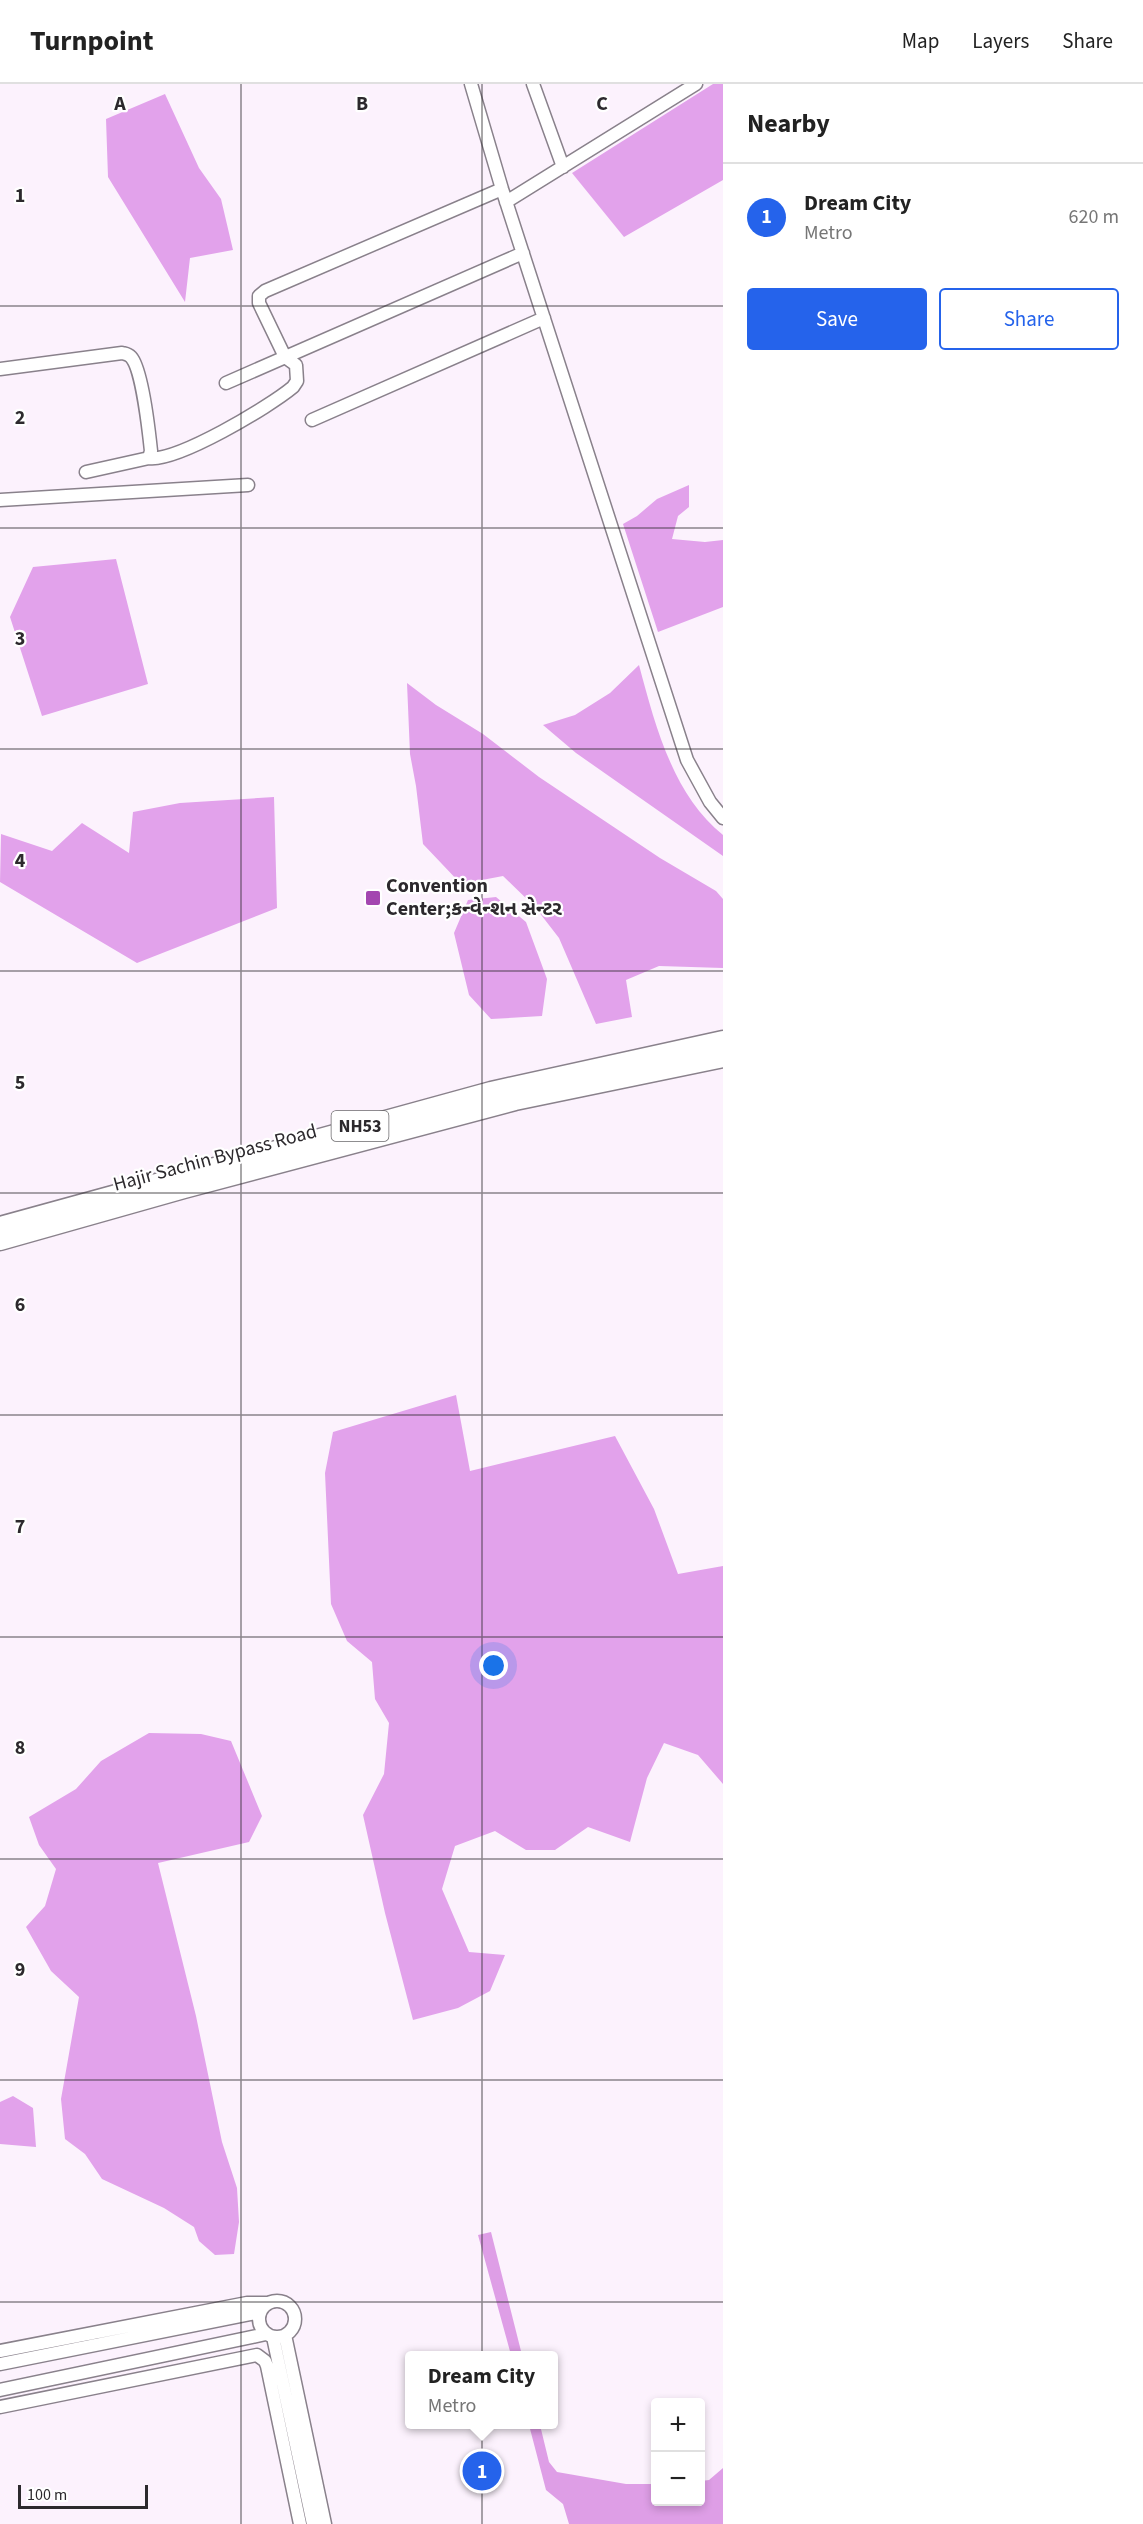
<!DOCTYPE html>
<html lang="en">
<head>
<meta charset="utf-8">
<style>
  :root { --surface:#fff; --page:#f2f2f2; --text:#222; --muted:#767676; --line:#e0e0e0; --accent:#2563eb }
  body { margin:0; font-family:"Source Sans 3","Noto Sans Gujarati",sans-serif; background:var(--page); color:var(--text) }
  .controls { position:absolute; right:18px; bottom:18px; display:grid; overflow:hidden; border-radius:6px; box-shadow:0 3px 9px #0003 }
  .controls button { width:54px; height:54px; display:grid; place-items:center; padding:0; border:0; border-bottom:2px solid var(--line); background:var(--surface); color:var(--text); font:30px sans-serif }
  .scale { position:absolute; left:18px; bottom:15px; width:130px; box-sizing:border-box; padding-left:6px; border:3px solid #2c292d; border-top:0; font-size:16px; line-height:21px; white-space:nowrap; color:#2c292d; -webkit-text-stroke:4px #fff; paint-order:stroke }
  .you { position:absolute; left:494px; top:1582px; width:21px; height:21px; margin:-15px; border:4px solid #fff; border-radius:50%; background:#1a73e8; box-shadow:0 0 0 9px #1a73e833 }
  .badge { display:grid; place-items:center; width:39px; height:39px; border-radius:50%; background:var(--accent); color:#fff; font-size:20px; font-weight:700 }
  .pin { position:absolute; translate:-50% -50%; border:3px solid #fff; box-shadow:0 2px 6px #0006 }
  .popup { position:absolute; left:405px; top:2267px; width:153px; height:78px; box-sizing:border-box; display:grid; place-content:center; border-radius:6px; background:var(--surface); filter:drop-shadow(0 2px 4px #0005); font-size:20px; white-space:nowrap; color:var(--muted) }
  .popup b { font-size:22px; color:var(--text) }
  .popup::after { content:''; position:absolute; left:50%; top:100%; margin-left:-12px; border:12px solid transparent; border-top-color:var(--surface) }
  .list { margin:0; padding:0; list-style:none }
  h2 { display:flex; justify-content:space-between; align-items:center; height:78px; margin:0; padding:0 24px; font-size:26px }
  h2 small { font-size:20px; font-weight:400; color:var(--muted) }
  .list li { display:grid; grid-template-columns:39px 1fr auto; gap:18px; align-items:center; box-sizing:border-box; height:108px; padding:0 24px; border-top:2px solid var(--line) }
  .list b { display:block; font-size:22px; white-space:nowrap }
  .list p { margin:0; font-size:20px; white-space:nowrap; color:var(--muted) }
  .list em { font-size:20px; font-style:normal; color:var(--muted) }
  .actions { display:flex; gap:12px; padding:18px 24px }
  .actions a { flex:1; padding:14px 0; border:2px solid var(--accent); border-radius:6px; text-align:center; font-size:21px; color:var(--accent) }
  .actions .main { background:var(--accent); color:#fff }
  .map { position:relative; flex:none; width:723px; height:2440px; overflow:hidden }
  header { display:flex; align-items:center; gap:36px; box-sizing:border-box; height:84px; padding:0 30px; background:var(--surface); border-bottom:2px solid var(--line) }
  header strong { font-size:28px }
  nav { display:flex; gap:33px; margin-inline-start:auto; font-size:21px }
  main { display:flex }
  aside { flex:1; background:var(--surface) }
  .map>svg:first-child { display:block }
  .forest { fill:#e2a2eb }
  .water { fill:#de9ee6 }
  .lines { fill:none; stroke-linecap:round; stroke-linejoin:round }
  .minor-casing { stroke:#89818b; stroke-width:15 }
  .highway-casing { stroke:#89818b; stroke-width:21 }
  .minor { stroke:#fff; stroke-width:12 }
  .highway { stroke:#fff; stroke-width:18 }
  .grid { fill:none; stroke:#2c292d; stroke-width:1.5; stroke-opacity:0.55 }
  .poi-dot { fill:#a346b0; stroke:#fff; stroke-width:2 }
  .labels { text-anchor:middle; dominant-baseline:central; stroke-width:4.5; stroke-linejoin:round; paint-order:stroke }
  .shield { fill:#fff; stroke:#6b696c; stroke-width:1.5 }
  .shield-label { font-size:18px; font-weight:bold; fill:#2c292d }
  .poi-label { font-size:20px; font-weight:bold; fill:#2c292d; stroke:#fff; text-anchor:start }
  .street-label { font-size:20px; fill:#2c292d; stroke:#fff }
  .grid-label { font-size:20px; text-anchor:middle; font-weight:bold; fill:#2c292d; stroke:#fff; stroke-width:4.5; stroke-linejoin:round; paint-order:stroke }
</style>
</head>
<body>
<header>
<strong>Turnpoint</strong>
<nav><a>Map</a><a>Layers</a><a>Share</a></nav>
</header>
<main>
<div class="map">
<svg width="723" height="2440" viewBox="0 0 723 2440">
  <rect width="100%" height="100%" fill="#fcf2fd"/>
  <path class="forest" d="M 713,0 L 723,0 L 723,96 L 624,153 L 572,89 Z
    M 165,10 L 199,84 L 221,115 L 233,166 L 190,174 L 185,218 L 108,93 L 106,35 Z
    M 689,401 L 689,423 L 678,432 L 672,455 L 705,458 L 723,456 L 723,523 L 658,548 L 623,440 L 637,432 L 657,415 Z
    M 116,475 L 148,600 L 42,632 L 10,533 L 33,483 Z
    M 639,581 C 655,641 673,711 723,751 L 723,772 L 576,669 L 543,641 L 575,631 L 610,609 Z
    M 407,599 L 436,621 L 483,650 L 539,693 L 660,774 L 716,807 L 723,815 L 723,884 L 659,882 L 626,896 L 632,933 L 596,940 L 559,854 L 535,823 L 503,792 L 461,800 L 423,760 L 416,702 L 410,670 Z
    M 274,713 L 277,824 L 137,879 L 0,798 L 1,750 L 52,767 L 82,739 L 129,769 L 133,728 L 180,719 Z
    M 496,813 L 526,838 L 547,895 L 542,932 L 491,935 L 469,911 L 454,849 L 468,816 Z
    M 456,1311 L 470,1387 L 615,1352 L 654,1425 L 678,1490 L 723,1482 L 723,1700 L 698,1671 L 664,1659 L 647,1694 L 630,1758 L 588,1743 L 555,1766 L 526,1766 L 495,1747 L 455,1762 L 442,1805 L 469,1868 L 505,1871 L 490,1907 L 458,1924 L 413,1936 L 385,1829 L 363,1731 L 384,1690 L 389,1639 L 375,1615 L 372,1578 L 347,1557 L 331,1520 L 325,1389 L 333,1348 Z
    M 149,1649 L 201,1650 L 231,1657 L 262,1732 L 249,1758 L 158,1779 L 196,1932 L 222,2058 L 237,2104 L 239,2138 L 234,2170 L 215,2171 L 199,2157 L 194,2143 L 164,2124 L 102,2095 L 85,2070 L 65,2055 L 61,2015 L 79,1913 L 51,1887 L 26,1843 L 45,1822 L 56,1785 L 39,1761 L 29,1733 L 76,1705 L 101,1677 Z
    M 13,2012 L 33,2024 L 36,2063 L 0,2060 L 0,2018 Z"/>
  <path class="water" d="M 491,2148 L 522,2271 L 511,2271 L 478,2151 Z
    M 529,2341 L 540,2341 L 549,2378 L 557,2388 L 626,2400 L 655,2400 L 656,2418 L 700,2418 L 701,2397 L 709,2396 L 723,2384 L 723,2440 L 569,2440 L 563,2420 L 546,2406 Z"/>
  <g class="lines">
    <g class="minor-casing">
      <path id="minor" d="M 471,0 L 502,105 L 687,676 L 710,718 L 723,734
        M 533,0 L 563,83
        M 506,118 L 696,0
        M 0,285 L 122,269 C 126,270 128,270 131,273 C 142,285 149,348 151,367 L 149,374 L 86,388
        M 226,299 L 523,169
        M 312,336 L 544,234
        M 149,374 C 177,378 269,323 293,303 L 297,297 L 296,281 L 285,273 L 259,219 L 259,212 L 265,207 L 502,105
        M 0,416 L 248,401
        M259 2235a18 18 0 1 1 36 0a18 18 0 1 1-36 0Z
        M 285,2251 L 325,2440
        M 273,2253 L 313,2440
        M 0,2267 L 247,2219 L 268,2219
        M 0,2280 L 260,2228
        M 0,2306 L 266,2250
        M 0,2323 L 257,2271 L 265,2277 L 267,2282 L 300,2440"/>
    </g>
    <g class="highway-casing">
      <path id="highway" d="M 0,1142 L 491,1007 L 723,956
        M 0,1157 L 184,1105 L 515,1017 L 723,974"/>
    </g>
    <use href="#minor" class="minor"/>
    <use href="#highway" class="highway"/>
  </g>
  <path class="grid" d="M 241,0 L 241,2440M 482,0 L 482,2440M 0,222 L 723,222M 0,444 L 723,444M 0,665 L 723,665M 0,887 L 723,887M 0,1109 L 723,1109M 0,1331 L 723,1331M 0,1553 L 723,1553M 0,1775 L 723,1775M 0,1996 L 723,1996M 0,2218 L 723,2218"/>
  <rect class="poi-dot" x="365" y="806" width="16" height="16" rx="3"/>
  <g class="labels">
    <rect class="shield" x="331.5" y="1027" width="57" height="30" rx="4.5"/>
    <g class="shield-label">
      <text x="360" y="1042">NH53</text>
    </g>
    <g class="poi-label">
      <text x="386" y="802">Convention<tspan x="386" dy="23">Center;કન્વેન્શન સેન્ટર</tspan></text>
    </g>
    <g class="street-label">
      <text transform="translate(215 1074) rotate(-15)">Hajir Sachin Bypass Road</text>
    </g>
  </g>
  <g class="grid-label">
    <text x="120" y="26">A</text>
    <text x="362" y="26">B</text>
    <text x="602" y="26">C</text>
    <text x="20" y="118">1</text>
    <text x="20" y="340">2</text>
    <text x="20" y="561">3</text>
    <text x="20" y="783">4</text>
    <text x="20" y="1005">5</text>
    <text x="20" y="1227">6</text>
    <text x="20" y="1449">7</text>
    <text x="20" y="1670">8</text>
    <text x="20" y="1892">9</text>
  </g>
</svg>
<div class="controls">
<button>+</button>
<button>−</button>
</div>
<div class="scale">100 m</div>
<div class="you"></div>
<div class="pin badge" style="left:482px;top:2387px">1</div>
<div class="popup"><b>Dream City</b>Metro</div>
</div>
<aside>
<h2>Nearby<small></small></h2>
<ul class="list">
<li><span class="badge">1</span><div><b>Dream City</b><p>Metro</p></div><em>620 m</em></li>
</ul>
<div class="actions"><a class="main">Save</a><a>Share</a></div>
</aside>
</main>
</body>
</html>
